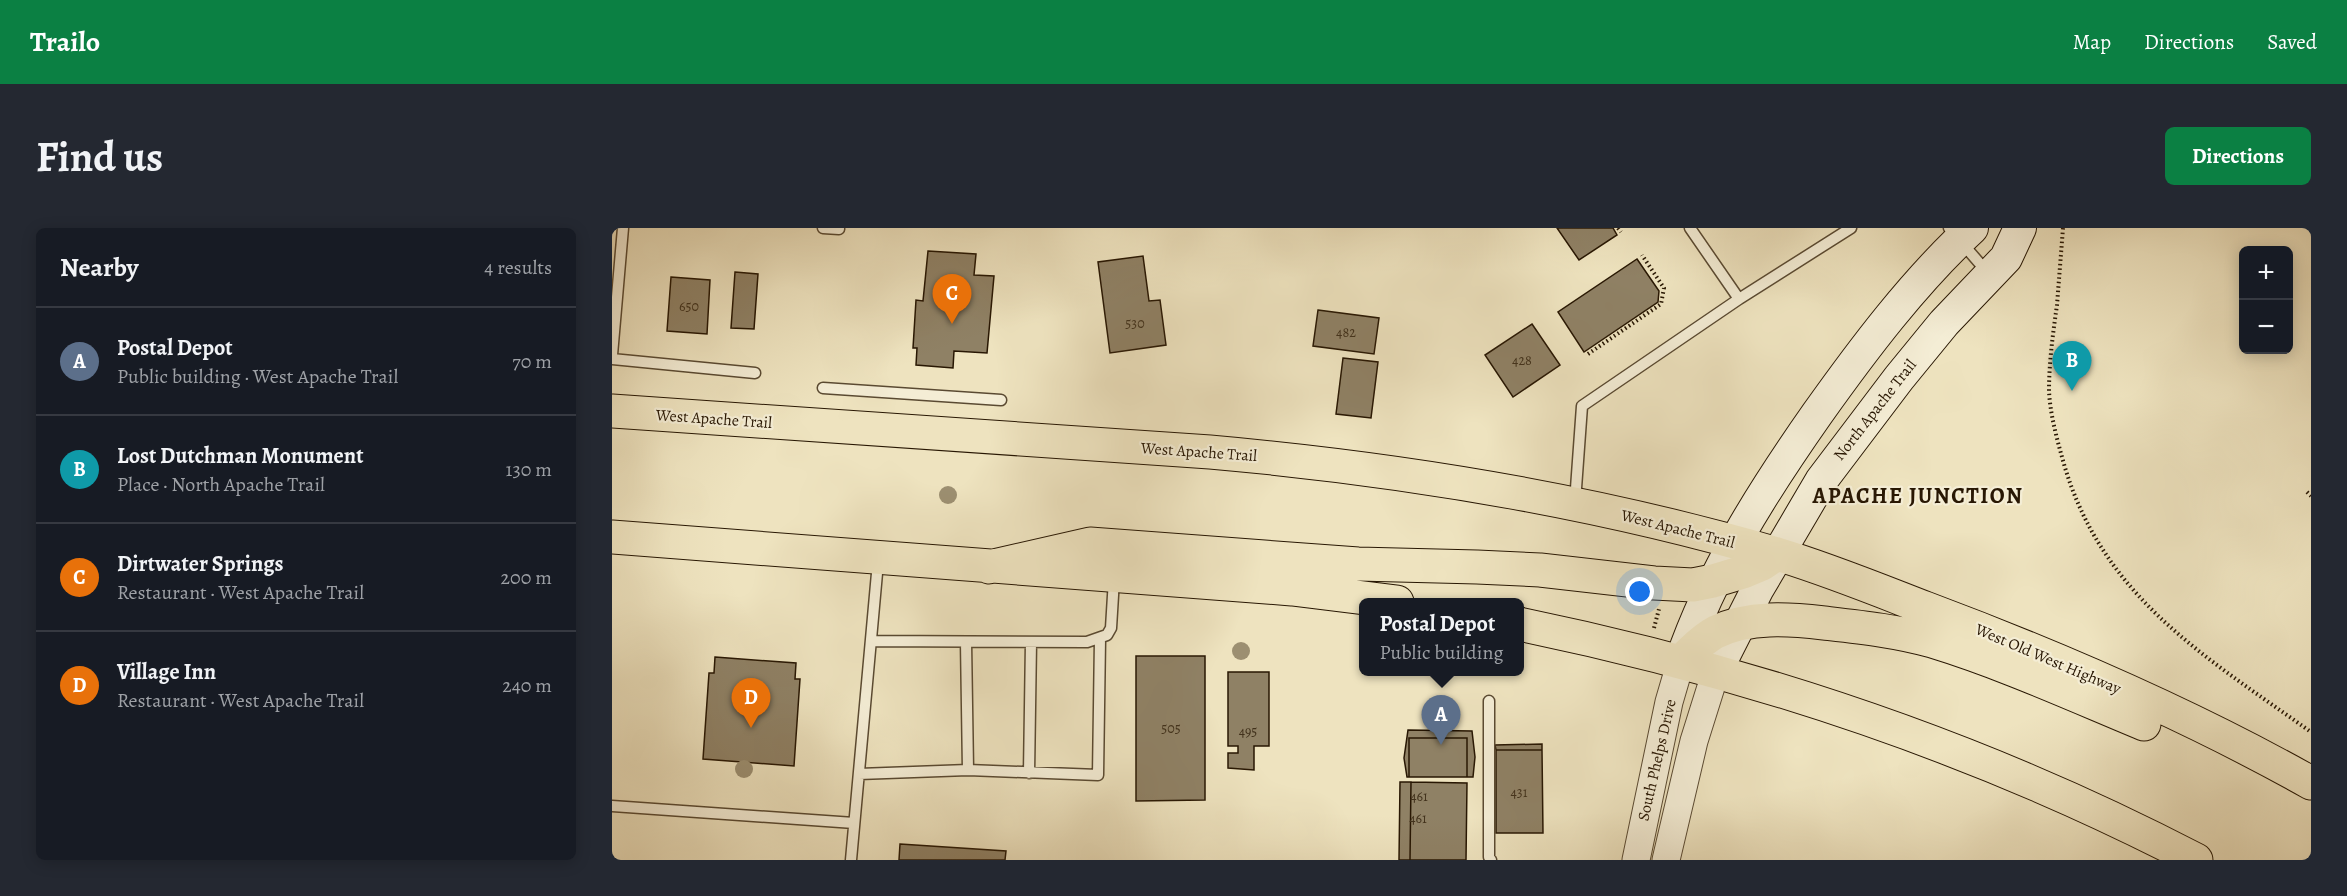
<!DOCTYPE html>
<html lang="en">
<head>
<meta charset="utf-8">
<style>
  :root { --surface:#171b24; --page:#242831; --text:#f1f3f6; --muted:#9ea1a6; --line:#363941; --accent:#0b8043 }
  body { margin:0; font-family:Alegreya,serif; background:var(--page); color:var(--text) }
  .controls { position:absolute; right:18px; top:18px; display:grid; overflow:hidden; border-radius:9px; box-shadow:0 3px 15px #0003 }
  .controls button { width:54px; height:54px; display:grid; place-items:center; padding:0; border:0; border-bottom:2px solid var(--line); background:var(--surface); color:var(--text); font:30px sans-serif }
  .you { position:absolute; left:1028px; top:364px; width:21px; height:21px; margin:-15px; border:4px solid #fff; border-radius:50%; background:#1a73e8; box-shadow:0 0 0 9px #1a73e833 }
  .badge { display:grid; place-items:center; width:39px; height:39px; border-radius:50%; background:var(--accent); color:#fff; font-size:20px; font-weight:700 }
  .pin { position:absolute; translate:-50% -50px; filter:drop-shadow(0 2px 3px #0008) }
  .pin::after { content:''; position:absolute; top:32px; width:21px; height:18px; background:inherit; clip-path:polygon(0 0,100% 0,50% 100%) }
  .popup { position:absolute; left:747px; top:370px; width:165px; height:78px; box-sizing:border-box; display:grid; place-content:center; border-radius:9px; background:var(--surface); filter:drop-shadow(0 2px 4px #0005); font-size:20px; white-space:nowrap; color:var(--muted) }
  .popup b { font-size:22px; color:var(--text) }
  .popup::after { content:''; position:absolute; left:50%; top:100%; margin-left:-12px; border:12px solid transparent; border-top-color:var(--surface) }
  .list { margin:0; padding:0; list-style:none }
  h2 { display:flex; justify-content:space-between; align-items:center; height:78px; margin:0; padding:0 24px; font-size:26px }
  h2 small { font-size:20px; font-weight:400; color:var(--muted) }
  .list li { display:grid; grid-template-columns:39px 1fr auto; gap:18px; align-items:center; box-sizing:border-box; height:108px; padding:0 24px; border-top:2px solid var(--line) }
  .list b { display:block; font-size:22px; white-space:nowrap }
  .list p { margin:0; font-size:20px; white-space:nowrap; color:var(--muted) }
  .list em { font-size:20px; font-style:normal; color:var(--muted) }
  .map { position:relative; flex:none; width:1699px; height:632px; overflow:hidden; border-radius:9px }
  header { display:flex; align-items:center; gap:36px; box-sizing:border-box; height:84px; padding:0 30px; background:var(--accent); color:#fff }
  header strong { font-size:28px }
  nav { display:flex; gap:33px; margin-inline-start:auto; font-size:21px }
  .intro { display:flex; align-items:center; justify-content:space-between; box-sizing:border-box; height:144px; padding:0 36px }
  h1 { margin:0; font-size:42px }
  .button { padding:15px 27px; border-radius:9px; background:var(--accent); color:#fff; font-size:21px; font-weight:700 }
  main { display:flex; gap:36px; padding:0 36px }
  aside { flex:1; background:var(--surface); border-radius:9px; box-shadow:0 3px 15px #0003 }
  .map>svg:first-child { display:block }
  .building { fill:#8f8165; stroke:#281703; stroke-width:1.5 }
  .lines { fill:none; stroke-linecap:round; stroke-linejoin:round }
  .service-casing { stroke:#5a4a32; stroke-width:13 }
  .tertiary-casing { stroke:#5a4a32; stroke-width:29 }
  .secondary-casing { stroke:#281703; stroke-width:34 }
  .primary-casing { stroke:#281703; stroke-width:35 }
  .path { stroke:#281703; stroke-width:4; stroke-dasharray:1.5 3; stroke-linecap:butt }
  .service { stroke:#f4edd5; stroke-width:10 }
  .tertiary { stroke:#f4edd5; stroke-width:27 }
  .secondary { stroke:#f4edd5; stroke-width:32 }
  .primary { stroke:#eee3bf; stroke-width:33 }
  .tree { fill:#9c8f71 }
  .labels { text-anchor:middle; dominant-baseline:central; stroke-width:4.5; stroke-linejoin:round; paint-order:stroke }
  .number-label { font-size:14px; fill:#42321c }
  .street-label { font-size:16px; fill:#281703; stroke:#f4edd5 }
  .district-label { font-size:22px; font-weight:bold; letter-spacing:1.5px; fill:#281703; stroke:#f4edd5 }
</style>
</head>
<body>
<header>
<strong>Trailo</strong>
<nav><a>Map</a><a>Directions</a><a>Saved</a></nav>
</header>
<div class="intro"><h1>Find us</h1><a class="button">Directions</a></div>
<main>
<aside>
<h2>Nearby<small>4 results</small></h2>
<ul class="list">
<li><span class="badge" style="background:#5c6f8a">A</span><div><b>Postal Depot</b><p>Public building · West Apache Trail</p></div><em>70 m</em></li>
<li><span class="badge" style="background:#0f9aa8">B</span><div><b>Lost Dutchman Monument</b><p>Place · North Apache Trail</p></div><em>130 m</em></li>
<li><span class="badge" style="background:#e8710a">C</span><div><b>Dirtwater Springs</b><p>Restaurant · West Apache Trail</p></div><em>200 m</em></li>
<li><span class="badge" style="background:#e8710a">D</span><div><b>Village Inn</b><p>Restaurant · West Apache Trail</p></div><em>240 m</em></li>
</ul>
</aside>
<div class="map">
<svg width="1699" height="632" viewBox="0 0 1699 632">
  <rect width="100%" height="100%" fill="#eee3bf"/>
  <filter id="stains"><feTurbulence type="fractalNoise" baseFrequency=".00333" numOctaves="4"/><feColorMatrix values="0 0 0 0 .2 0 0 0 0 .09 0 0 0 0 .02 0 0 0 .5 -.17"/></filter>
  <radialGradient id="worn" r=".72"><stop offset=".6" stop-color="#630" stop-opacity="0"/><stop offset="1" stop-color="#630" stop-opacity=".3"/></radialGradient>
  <path class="building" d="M 945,0 L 1001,0 L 1005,7 L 967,32 Z
    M 316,23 L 364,26 L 362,47 L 382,48 L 375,125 L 342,123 L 341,140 L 304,137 L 305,120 L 301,120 L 304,72 L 311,73 Z
    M 531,28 L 537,73 L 548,72 L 554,117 L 498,125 L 486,34 Z
    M 1025,31 L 1047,63 L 1046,74 L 972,124 L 946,84 Z
    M 123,44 L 146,46 L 142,101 L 119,100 Z
    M 59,49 L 98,52 L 95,106 L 55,103 Z
    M 706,82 L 767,90 L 762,126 L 701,118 Z
    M 920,96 L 948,137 L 901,169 L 873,127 Z
    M 731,130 L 766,134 L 759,190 L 724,186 Z
    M 524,428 L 593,428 L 593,572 L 524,573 Z
    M 103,429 L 184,435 L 183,451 L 188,451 L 182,538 L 91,531 L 97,445 L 102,445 Z
    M 616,444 L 657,444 L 657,518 L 642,518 L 642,542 L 616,540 L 616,525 L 626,525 L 626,518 L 616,518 Z
    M 796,502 L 860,503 L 863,529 L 861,549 L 855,549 L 855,510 L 797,510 L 797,549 L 795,549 L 792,530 Z
    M 797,510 L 855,510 L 855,549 L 797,549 Z
    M 930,516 L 930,522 L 884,522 L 883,517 Z
    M 884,522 L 930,522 L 931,605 L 884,605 Z
    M 788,554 L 799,554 L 798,632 L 787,632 Z
    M 799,554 L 855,555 L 854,632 L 798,632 Z
    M 288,616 L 394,623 L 393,632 L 287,632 Z"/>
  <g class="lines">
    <g class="service-casing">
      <path id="service" d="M 211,0 L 227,1
        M 1078,0 L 1127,71
        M 1337,0 L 1376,45
        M 0,127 L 11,0
        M 0,131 L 143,145
        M 211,160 L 389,172
        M 963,274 L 970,178 L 1127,71 L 1239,0
        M 259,413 L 475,414 L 495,407 L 499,400 L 502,351
        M 877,473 L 877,629 L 879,632
        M 356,542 L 486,547 L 488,411
        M 417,545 L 419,414
        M 247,546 L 356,542 L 354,414
        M 0,578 L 242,595
        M 239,632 L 266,334"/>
    </g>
    <g class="tertiary-casing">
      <path id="tertiary" d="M 1024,632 L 1057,474 L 1069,433
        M 1054,632 L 1082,513 L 1104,443"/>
    </g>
    <g class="secondary-casing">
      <path id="secondary" d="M 1069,433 C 1100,343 1151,263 1205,186 C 1252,120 1301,55 1360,0
        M 1104,443 L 1145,362 L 1209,253 L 1287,150 L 1332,95 L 1394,30 L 1408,0"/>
    </g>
    <g class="primary-casing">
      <path id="primary" d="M 0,183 L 598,224 C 789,241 981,272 1165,326 C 1215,341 1264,361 1313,380 C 1444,429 1576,486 1699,555
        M 0,309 L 680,361 L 785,374
        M 377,339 L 478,316 L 746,336 L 865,339 L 928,342 L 1042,355 L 1081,357 L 1101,353 L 1131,344 L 1150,336 L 1165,326
        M 907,396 C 1141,444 1371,521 1584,632
        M 1069,433 C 1080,423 1090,411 1104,404 C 1138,388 1176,391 1212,395 C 1247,399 1285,403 1320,413 C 1392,435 1462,467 1532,496"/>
    </g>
    <path class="path" d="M 1006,0 L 1009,4
      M 1451,0 C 1449,26 1447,51 1445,77 C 1441,105 1437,134 1437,163 C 1438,184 1444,208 1450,229 C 1487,367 1591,427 1699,504
      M 976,126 L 1049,76 L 1052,60 L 1030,27
      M 1695,264 L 1699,268
      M 1042,400 L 1047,381"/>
    <use href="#service" class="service"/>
    <use href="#tertiary" class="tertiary"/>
    <use href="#secondary" class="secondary"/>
    <use href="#primary" class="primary"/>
  </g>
  <g class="tree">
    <circle cx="336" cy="267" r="9"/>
    <circle cx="629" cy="423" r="9"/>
    <circle cx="132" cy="541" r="9"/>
  </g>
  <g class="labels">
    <g class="number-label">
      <text x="77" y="78">650</text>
      <text x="523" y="95">530</text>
      <text x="734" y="104">482</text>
      <text x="910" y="132">428</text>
      <text x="559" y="500">505</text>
      <text x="636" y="503">495</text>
      <text x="907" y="564">431</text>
      <text x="807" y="568">461</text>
      <text x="806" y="590">461</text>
    </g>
    <g class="street-label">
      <text transform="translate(1263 182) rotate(-52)">North Apache Trail</text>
      <text transform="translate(102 191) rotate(4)">West Apache Trail</text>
      <text transform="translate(587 224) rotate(4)">West Apache Trail</text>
      <text transform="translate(1066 301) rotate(14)">West Apache Trail</text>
      <text transform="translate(1436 431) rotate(23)">West Old West Highway</text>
      <text transform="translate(1045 532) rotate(-77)">South Phelps Drive</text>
    </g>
    <g class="district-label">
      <text x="1306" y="268">APACHE JUNCTION</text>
    </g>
  </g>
  <rect width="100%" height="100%" filter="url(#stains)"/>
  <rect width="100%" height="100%" fill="url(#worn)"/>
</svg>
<div class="controls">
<button>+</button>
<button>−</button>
</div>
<div class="you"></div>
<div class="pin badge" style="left:829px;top:517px;background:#5c6f8a">A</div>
<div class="popup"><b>Postal Depot</b>Public building</div>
<div class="pin badge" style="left:1460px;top:163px;background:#0f9aa8">B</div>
<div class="pin badge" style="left:340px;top:96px;background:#e8710a">C</div>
<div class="pin badge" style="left:139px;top:500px;background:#e8710a">D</div>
</div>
</main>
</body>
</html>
